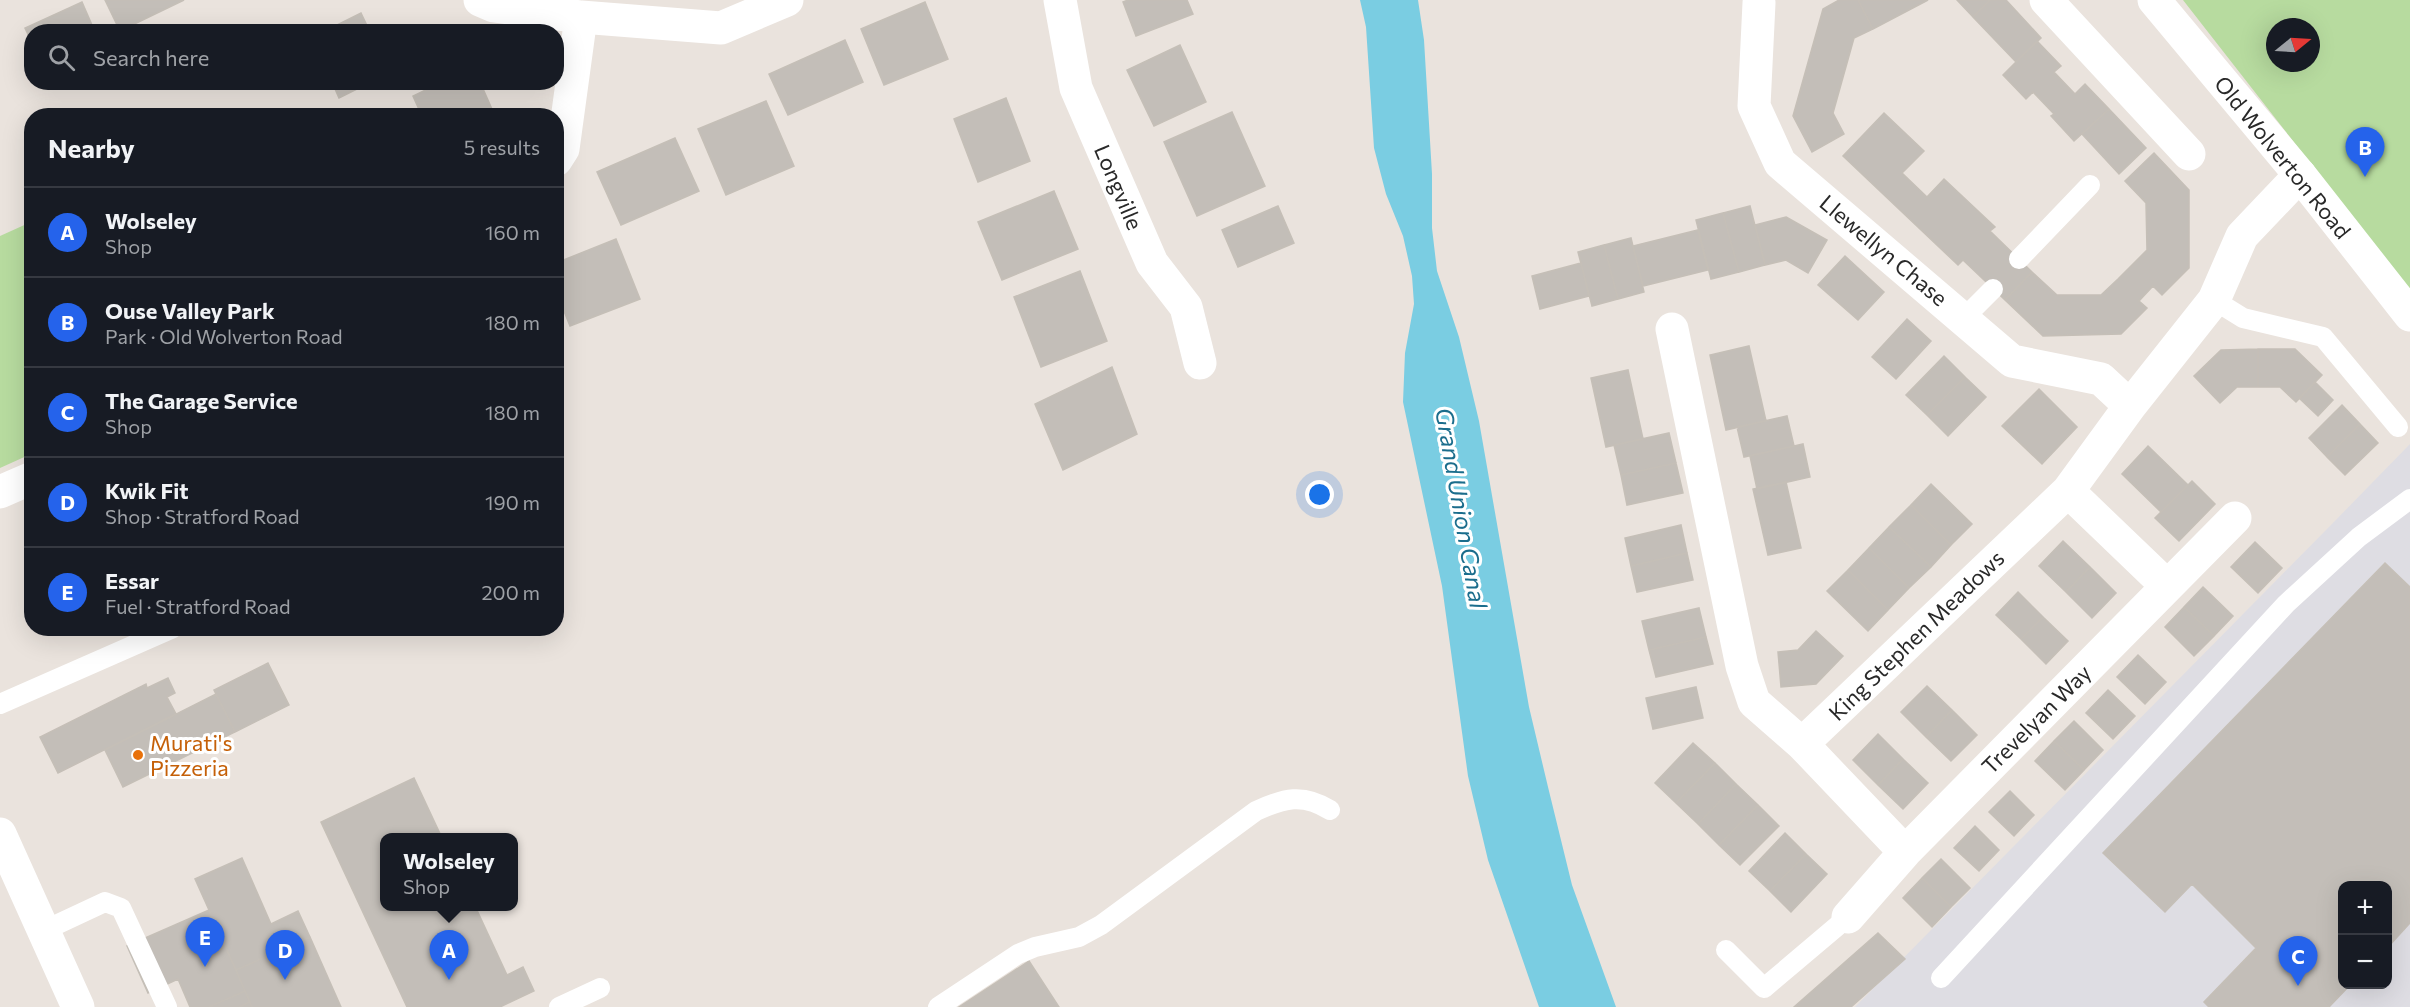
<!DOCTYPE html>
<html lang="en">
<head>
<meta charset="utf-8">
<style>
  :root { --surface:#171b24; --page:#242831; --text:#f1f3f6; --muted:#9ea1a6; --line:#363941; --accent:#2563eb }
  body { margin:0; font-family:Commissioner,sans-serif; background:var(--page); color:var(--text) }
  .controls { position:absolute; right:18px; bottom:18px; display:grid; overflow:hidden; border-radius:12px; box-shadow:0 6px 24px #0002 }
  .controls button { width:54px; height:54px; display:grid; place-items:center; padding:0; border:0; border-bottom:2px solid var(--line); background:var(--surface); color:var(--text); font:30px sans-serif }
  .compass { position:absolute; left:2266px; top:18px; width:54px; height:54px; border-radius:50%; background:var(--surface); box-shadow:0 6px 24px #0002; rotate:72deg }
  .you { position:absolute; left:1320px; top:495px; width:21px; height:21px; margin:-15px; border:4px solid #fff; border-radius:50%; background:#1a73e8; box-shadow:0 0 0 9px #1a73e833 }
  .badge { display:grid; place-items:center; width:39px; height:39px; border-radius:50%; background:var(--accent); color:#fff; font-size:20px; font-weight:700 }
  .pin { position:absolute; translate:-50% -50px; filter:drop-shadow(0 2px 3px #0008) }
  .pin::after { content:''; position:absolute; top:32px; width:21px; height:18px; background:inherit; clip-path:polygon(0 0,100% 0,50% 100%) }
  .popup { position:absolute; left:380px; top:833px; width:138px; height:78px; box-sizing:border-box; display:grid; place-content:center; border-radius:12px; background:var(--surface); filter:drop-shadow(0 2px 4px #0005); font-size:20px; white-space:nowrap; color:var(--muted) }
  .popup b { font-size:22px; color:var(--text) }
  .popup::after { content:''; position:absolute; left:50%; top:100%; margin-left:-12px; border:12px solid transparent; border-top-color:var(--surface) }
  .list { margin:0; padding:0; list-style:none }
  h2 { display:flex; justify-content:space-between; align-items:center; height:78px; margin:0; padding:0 24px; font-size:26px }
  h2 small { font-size:20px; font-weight:400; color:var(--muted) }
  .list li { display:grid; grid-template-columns:39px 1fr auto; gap:18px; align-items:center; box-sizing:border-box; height:90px; padding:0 24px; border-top:2px solid var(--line) }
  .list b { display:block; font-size:22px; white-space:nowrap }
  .list p { margin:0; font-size:20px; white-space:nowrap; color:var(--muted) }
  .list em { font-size:20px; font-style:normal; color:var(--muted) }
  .icon { flex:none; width:33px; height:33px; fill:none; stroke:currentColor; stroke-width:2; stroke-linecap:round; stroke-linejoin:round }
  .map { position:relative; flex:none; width:2410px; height:1007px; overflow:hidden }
  .search { position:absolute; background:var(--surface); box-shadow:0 6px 24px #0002; left:24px; top:24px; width:540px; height:66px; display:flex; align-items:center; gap:15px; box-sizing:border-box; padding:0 21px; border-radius:24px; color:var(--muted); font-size:22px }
  .panel { position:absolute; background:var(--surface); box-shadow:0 6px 24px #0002; left:24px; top:108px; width:540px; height:528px; border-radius:24px }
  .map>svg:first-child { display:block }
  .industrial { fill:#dedde3; fill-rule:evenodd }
  .green { fill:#b7db9f; fill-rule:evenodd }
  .water { fill:#7acde2 }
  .building { fill:#c3beb8; stroke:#c5bfb7; stroke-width:1.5 }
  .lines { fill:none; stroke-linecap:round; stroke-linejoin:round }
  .lane { stroke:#fff; stroke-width:20 }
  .street { stroke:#fff; stroke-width:33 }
  .secondary { stroke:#fff; stroke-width:33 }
  .food-dot { fill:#e8710a; stroke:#fff; stroke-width:2 }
  .labels { text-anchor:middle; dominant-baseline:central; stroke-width:6; stroke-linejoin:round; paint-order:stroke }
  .street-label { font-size:22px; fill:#292929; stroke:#fff }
  .food-label { font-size:22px; fill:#c56008; stroke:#fff; text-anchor:start }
  .water-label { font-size:24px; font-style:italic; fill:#1b6d8c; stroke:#fff }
</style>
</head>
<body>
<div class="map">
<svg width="2410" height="1007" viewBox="0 0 2410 1007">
  <rect width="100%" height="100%" fill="#eae3dd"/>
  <path class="industrial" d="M 2410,444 L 2410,1007 L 1855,1007 L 2331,525 ZM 2342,886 L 2388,886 L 2388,984 L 2342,984 Z"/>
  <path class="green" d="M 2183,0 L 2410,0 L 2410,291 ZM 2275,27 L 2311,27 L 2311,63 L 2275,63 Z
    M 31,222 L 31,454 L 0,468 L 0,236 Z"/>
  <path class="water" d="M 1360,0 L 1418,0 L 1424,40 L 1432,174 L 1432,228 L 1437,271 L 1459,337 L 1479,421 L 1529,707 L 1548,787 L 1572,885 L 1616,1007 L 1539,1007 L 1488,860 L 1468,776 L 1442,586 L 1403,402 L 1405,353 L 1414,304 L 1412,276 L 1403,236 L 1386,194 L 1374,148 L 1366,27 Z"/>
  <path class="building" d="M 105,0 L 184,0 L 120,31 Z
    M 1128,0 L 1187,0 L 1193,14 L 1136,36 L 1123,2 Z
    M 1839,0 L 1858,0 L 1873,29 L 1854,38 L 1833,113 L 1844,134 L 1812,152 L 1793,116 L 1823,9 Z
    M 1858,0 L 1928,0 L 1873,29 Z
    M 1957,0 L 1990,0 L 1973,17 Z
    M 1990,0 L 2006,0 L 2041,38 L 2016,62 L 1973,17 Z
    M 82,2 L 95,32 L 32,32 L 32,43 L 25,28 Z
    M 925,2 L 948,59 L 884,85 L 861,29 Z
    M 361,13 L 370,32 L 323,32 Z
    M 845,40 L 863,82 L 788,115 L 769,74 Z
    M 2037,41 L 2061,66 L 2054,72 L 2075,94 L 2085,84 L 2109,109 L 2074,141 L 2051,116 L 2054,114 L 2033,92 L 2026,99 L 2003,75 Z
    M 1180,45 L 1206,102 L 1154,126 L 1127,70 Z
    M 332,82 L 371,82 L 339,98 Z
    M 442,82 L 480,82 L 495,116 L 422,116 L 413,96 Z
    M 1006,98 L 1030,161 L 978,182 L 954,119 Z
    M 766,101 L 794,166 L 726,195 L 698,129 Z
    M 2109,109 L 2146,148 L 2119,174 L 2082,134 Z
    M 1232,112 L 1265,186 L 1197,216 L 1164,142 Z
    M 1884,113 L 1924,151 L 1902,173 L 1927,197 L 1944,179 L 1995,227 L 1990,231 L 2032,272 L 2005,300 L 1963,260 L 1958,265 L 1843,156 Z
    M 675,138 L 699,191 L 621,225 L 597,172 Z
    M 2154,153 L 2189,190 L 2189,268 L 2162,295 L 2153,286 L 2139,301 L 2147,308 L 2121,334 L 2043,336 L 2005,300 L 2032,272 L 2057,295 L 2101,295 L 2118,279 L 2147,250 L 2146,203 L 2125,181 Z
    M 1054,191 L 1078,249 L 1002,280 L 978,222 Z
    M 1278,206 L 1294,243 L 1238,267 L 1222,230 Z
    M 1750,206 L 1765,265 L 1739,272 L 1723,213 Z
    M 1723,213 L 1739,272 L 1711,279 L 1696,220 Z
    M 1786,217 L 1827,240 L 1808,273 L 1786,260 L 1765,265 L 1755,225 Z
    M 1698,230 L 1708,270 L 1643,286 L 1633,246 Z
    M 1631,238 L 1644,292 L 1618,299 L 1604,245 Z
    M 616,239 L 640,299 L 570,326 L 556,291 L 556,263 Z
    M 1604,245 L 1618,299 L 1592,306 L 1578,252 Z
    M 1845,256 L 1884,292 L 1858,320 L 1818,285 Z
    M 1581,263 L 1589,296 L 1540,309 L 1532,276 Z
    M 1080,271 L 1107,341 L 1041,367 L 1014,297 Z
    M 1907,319 L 1931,341 L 1896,379 L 1872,357 Z
    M 1749,346 L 1766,421 L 1726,430 L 1710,355 Z
    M 2258,349 L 2258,387 L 2237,387 L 2220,403 L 2194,376 L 2221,350 Z
    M 2258,349 L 2295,349 L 2322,375 L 2296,402 L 2280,387 L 2258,387 Z
    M 1944,356 L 1965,377 L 1927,415 L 1906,395 Z
    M 1112,367 L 1137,434 L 1063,470 L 1035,404 Z
    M 1628,370 L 1643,439 L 1606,447 L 1591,378 Z
    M 1965,377 L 1986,397 L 1948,436 L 1927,415 Z
    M 2315,382 L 2333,400 L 2318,416 L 2299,398 Z
    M 2039,389 L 2077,427 L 2042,464 L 2002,426 Z
    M 2342,405 L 2360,424 L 2327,457 L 2309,438 Z
    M 1787,416 L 1794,446 L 1744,457 L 1737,427 Z
    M 2360,424 L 2378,443 L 2345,475 L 2327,457 Z
    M 1669,433 L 1676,463 L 1621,475 L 1614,445 Z
    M 1803,444 L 1810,477 L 1757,489 L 1750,456 Z
    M 2148,446 L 2188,485 L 2161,512 L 2122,474 Z
    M 1676,463 L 1683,493 L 1627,505 L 1621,475 Z
    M 2192,481 L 2215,504 L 2179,541 L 2155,518 Z
    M 1786,482 L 1801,548 L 1768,555 L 1753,489 Z
    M 1931,484 L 1972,524 L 1951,545 L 1911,505 Z
    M 1911,505 L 1951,545 L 1931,567 L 1889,527 Z
    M 1681,525 L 1687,553 L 1631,566 L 1625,538 Z
    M 1889,527 L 1931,567 L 1909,588 L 1869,548 Z
    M 2063,541 L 2090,567 L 2066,592 L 2039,566 Z
    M 2255,542 L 2282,568 L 2258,593 L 2231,567 Z
    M 1869,548 L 1909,588 L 1888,610 L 1848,570 Z
    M 1687,553 L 1693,580 L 1637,592 L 1631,566 Z
    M 2385,563 L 2410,587 L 2410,923 L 2388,947 L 2388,886 L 2342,886 L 2342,984 L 2351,984 L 2329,1007 L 2209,1007 L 2204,1002 L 2256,948 L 2192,884 L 2165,912 L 2103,853 Z
    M 2090,567 L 2116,593 L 2092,618 L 2066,592 Z
    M 1848,570 L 1888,610 L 1868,631 L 1827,591 Z
    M 2203,587 L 2233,616 L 2214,636 L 2184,607 Z
    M 2018,592 L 2043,617 L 2021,639 L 1996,615 Z
    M 2184,607 L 2214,636 L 2194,656 L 2165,627 Z
    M 1699,608 L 1706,637 L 1649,650 L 1642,621 Z
    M 2043,617 L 2068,641 L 2046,664 L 2021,639 Z
    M 1816,631 L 1843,656 L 1816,684 L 1781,687 L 1778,652 L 1798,650 Z
    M 1706,637 L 1713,664 L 1656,677 L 1649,650 Z
    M 2138,655 L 2166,682 L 2145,704 L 2117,677 Z
    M 268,663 L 289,705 L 235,732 L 214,690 Z
    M 168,678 L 175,693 L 167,697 L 176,714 L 58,773 L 40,737 L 146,684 L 147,688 Z
    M 1927,686 L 1952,710 L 1926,737 L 1901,712 Z
    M 1696,687 L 1703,718 L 1653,729 L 1646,698 Z
    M 2108,690 L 2135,716 L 2113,739 L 2086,713 Z
    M 216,694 L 235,732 L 123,787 L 105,750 Z
    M 1952,710 L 1977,735 L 1951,761 L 1926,737 Z
    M 2074,721 L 2103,750 L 2084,770 L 2054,741 Z
    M 1878,734 L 1903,759 L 1878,785 L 1853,760 Z
    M 2054,741 L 2084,770 L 2065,790 L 2035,761 Z
    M 1693,743 L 1715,763 L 1676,803 L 1655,783 Z
    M 1903,759 L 1928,783 L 1903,809 L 1878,785 Z
    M 1715,763 L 1736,784 L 1698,824 L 1676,803 Z
    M 414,778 L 442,838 L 384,838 L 384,906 L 475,906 L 507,975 L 523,967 L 534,991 L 500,1007 L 407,1007 L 321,822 Z
    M 1736,784 L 1758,805 L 1719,845 L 1698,824 Z
    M 2010,791 L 2034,815 L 2014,836 L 1989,812 Z
    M 1758,805 L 1779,826 L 1740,865 L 1719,845 Z
    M 1975,826 L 1999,850 L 1979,871 L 1954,848 Z
    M 1785,833 L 1806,854 L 1770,891 L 1749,871 Z
    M 1806,854 L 1827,874 L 1791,912 L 1770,891 Z
    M 242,858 L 271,924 L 298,911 L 310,937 L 236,970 L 195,879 Z
    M 1941,859 L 1970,888 L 1951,907 L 1922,878 Z
    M 1922,878 L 1951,907 L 1932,927 L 1903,898 Z
    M 209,910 L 250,1002 L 239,1007 L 190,1007 L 178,979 L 148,993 L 127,946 Z
    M 1878,933 L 1905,959 L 1851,1007 L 1794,1007 Z
    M 310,937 L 341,1007 L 252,1007 L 236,970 Z
    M 1029,961 L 1059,1007 L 959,1007 Z
    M 245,991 L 252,1007 L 209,1007 Z"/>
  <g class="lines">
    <path class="lane" d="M 2019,259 L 2090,185
      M 2214,300 L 2243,318 L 2323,337 L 2398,427
      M 1964,318 L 1993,289
      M 0,704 L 173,628
      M 43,931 L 105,902 L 121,908 L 167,1007
      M 1726,950 L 1764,988 L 1848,917
      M 1941,978 L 2286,604 L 2359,537 L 2410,499
      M 559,1007 L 600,988
      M 938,1007 L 1018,954 L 1035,947 L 1079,937 L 1101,925 L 1256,811 C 1284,798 1303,793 1330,810"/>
    <path class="street" d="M 480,0 L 494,6 L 581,17 L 721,28 L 787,0
      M 1060,0 L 1076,88 L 1152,263 L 1186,307 L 1200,363
      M 2046,0 L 2189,154
      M 1759,3 L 1754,106 L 1780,163 L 2012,361 L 2101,379 L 2130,406
      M 556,160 L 563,149 L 581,17
      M 1672,329 L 1742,666 L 1754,702 L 1802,744 L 1905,852
      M 2068,491 L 2167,586
      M 0,492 L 32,478
      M 1802,744 L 2068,491 L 2130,406 L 2214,300 L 2242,236 L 2300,175
      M 1848,917 L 1905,852 L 2235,518"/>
    <path class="secondary" d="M 2154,0 L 2300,175 L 2410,315
      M 0,834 L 78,1007"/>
  </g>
  <circle class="food-dot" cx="138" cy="755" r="6"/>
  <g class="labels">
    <g class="street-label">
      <text transform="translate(2283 157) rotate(51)">Old Wolverton Road</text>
      <text transform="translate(1119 187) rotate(67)">Longville</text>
      <text transform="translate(1884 250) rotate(40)">Llewellyn Chase</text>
      <text transform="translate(1916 635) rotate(-44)">King Stephen Meadows</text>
      <text transform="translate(2036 719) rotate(-45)">Trevelyan Way</text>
    </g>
    <g class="food-label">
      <text x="150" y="742">Murati's<tspan x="150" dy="25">Pizzeria</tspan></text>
    </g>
    <g class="water-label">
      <text transform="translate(1462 508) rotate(80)">Grand Union Canal</text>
    </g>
  </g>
</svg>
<div class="controls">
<button>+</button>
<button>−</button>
</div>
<svg class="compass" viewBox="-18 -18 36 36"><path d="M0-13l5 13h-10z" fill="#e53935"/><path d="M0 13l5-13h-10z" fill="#9ea1a6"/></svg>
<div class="you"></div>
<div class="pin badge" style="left:449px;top:980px">A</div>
<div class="popup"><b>Wolseley</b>Shop</div>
<div class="pin badge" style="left:2365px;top:177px">B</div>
<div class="pin badge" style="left:2298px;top:986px">C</div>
<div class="pin badge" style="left:285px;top:980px">D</div>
<div class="pin badge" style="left:205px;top:967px">E</div>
<div class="search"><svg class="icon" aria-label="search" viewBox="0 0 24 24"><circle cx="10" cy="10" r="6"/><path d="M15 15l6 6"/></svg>Search here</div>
<section class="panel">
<h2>Nearby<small>5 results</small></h2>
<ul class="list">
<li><span class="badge">A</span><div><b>Wolseley</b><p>Shop</p></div><em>160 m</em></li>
<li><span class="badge">B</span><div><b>Ouse Valley Park</b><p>Park · Old Wolverton Road</p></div><em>180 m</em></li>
<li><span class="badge">C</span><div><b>The Garage Service</b><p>Shop</p></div><em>180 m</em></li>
<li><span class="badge">D</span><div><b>Kwik Fit</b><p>Shop · Stratford Road</p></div><em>190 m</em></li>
<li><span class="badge">E</span><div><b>Essar</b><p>Fuel · Stratford Road</p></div><em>200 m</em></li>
</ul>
</section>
</div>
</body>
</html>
